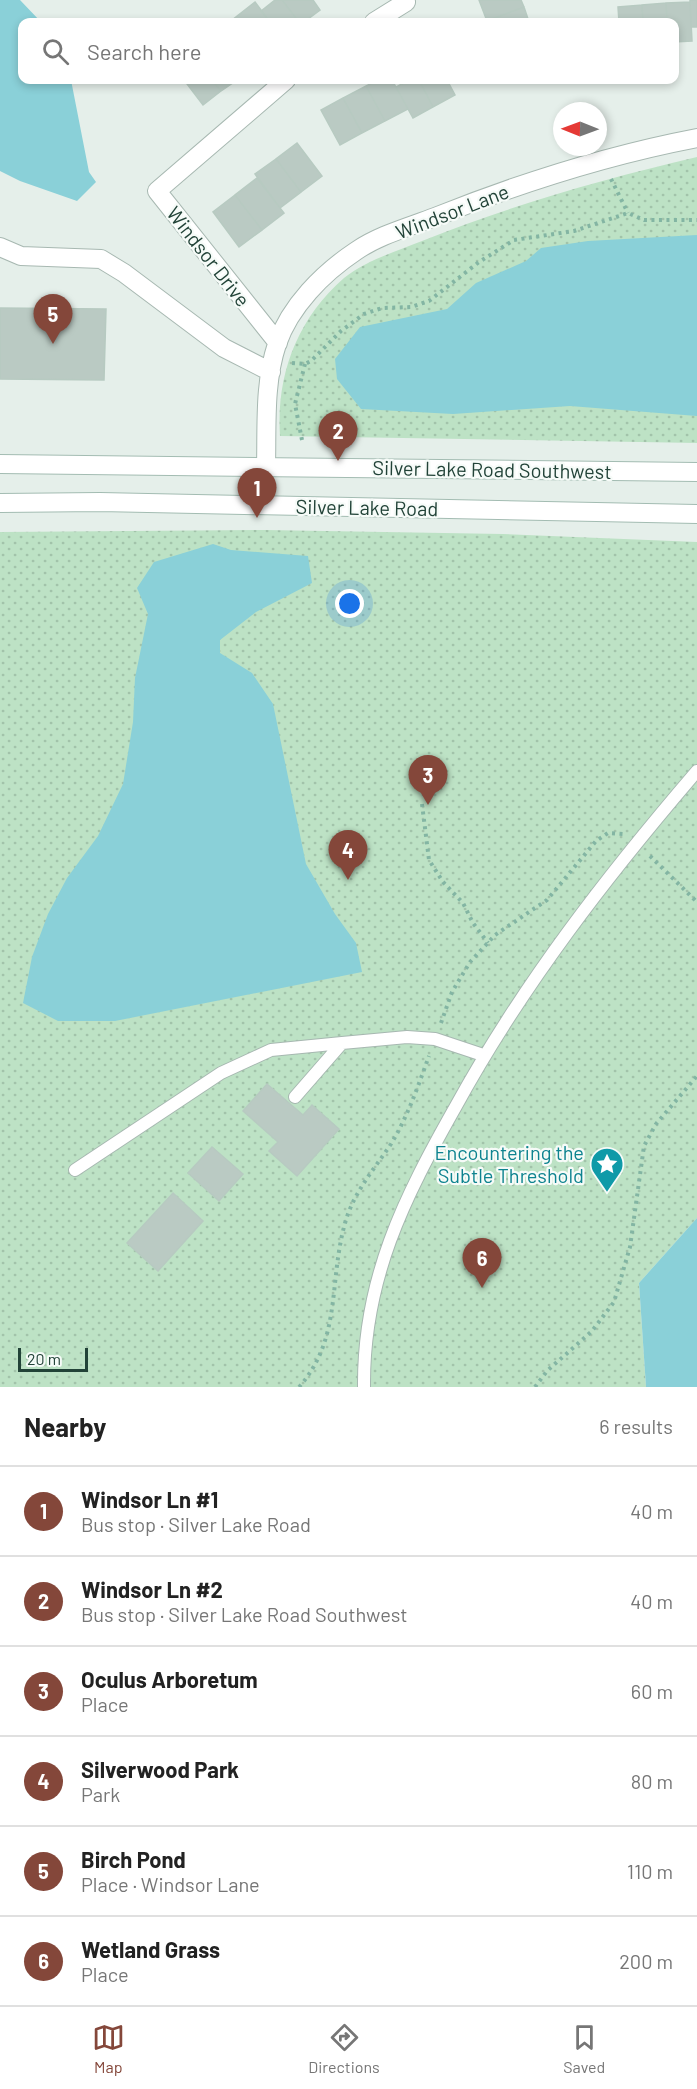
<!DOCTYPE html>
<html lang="en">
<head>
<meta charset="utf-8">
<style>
  :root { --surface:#fff; --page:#f2f2f2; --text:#222; --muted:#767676; --line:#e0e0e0; --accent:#84473a }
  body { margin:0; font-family:Barlow,sans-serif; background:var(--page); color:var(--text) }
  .compass { position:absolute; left:553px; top:102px; width:54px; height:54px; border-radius:50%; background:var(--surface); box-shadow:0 3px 9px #0003; rotate:271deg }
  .scale { position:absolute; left:18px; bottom:15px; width:70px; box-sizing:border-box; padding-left:6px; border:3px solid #224338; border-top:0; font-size:16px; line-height:21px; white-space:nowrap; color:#224338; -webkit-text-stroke:4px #f6fbf8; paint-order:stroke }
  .you { position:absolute; left:350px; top:604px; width:21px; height:21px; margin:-15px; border:4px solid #fff; border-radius:50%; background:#1a73e8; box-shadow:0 0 0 9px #1a73e833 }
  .badge { display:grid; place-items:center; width:39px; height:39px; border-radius:50%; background:var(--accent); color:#fff; font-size:20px; font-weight:700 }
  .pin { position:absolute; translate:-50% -50px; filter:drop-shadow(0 2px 3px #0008) }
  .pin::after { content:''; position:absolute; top:32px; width:21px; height:18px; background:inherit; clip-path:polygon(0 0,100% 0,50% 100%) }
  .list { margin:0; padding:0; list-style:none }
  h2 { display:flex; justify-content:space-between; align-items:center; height:78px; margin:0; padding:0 24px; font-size:26px }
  h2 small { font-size:20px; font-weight:400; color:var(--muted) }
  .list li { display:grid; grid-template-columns:39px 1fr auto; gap:18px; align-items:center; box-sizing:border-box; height:90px; padding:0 24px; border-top:2px solid var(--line) }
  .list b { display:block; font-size:22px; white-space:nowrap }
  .list p { margin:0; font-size:20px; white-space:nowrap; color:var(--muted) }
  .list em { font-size:20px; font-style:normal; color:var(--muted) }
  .icon { flex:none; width:33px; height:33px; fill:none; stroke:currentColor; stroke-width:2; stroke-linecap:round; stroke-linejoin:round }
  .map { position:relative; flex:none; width:697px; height:1387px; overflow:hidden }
  .search { position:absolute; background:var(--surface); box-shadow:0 3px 9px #0003; left:18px; right:18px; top:18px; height:66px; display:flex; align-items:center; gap:15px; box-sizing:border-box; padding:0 21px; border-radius:12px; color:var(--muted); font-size:22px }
  .sheet { height:618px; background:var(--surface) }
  nav { display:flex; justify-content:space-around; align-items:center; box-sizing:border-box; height:84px; border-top:2px solid var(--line); background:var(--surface); font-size:16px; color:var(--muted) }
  nav a { display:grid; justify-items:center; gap:3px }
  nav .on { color:var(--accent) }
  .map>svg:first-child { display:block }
  .park { fill:url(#park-dots) }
  .water { fill:#8ad0d8 }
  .building { fill:#bacac3; stroke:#b7cac1; stroke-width:1.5 }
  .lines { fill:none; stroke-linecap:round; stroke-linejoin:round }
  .lane-casing { stroke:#a7b8b1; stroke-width:14 }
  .street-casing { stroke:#a7b8b1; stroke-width:20 }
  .secondary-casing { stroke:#a3bcb2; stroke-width:20 }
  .path { stroke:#83b5a3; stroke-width:4; stroke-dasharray:3 4.5; stroke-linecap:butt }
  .lane { stroke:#fff; stroke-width:12 }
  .street { stroke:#fff; stroke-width:18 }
  .secondary { stroke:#fff; stroke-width:18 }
  .labels { text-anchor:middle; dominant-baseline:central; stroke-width:4.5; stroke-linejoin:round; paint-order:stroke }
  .street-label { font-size:20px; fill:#224338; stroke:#f6fbf8 }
  .culture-label { font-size:20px; fill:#0d838f; stroke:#f6fbf8; text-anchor:end }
</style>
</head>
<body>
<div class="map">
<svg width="697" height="1387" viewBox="0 0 697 1387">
  <defs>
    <pattern id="park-dots" width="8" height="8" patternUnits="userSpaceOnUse" patternTransform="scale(1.5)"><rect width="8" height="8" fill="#bde2c5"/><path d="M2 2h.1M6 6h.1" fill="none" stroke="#a2c3aa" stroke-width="1.8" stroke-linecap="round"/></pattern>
  </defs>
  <rect width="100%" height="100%" fill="#e5efea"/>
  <path class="park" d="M 697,157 L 697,443 L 280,436 C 276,375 297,319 344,278 C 365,261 397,251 422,241 C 512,205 603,179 697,157 Z
    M 265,530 L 503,534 L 697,542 L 697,1218 L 639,1283 L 646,1387 L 0,1387 L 0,532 Z"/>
  <path class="water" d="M 0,0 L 20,0 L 41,22 L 22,22 L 22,80 L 71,80 L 89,172 L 96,182 L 77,201 L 20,181 L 0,171 Z
    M 697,235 L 697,416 L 570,406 L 453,414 L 361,409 L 337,379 L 335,359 L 360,327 L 447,309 L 476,283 L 526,261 L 541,248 L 588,241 Z
    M 213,544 L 231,550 L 308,556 L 312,583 L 256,612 L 220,640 L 220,653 L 252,673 L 273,704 L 306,864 L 335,914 L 356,943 L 362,972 L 115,1021 L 58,1021 L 23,1003 L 32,957 L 48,914 L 67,878 L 98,836 L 123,784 L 133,722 L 135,678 L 148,614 L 137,588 L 154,562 Z
    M 697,1218 L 697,1387 L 646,1387 L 639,1283 Z"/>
  <path class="building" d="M 275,0 L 282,0 L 299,22 L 270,22 L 261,11 Z
    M 282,0 L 313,0 L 320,10 L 304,22 L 299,22 Z
    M 479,0 L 521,0 L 524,7 L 487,21 Z
    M 690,0 L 697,0 L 697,27 L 691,27 Z
    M 255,2 L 270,22 L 234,22 L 232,20 Z
    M 690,2 L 692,41 L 674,42 L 674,22 L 667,22 L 666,3 Z
    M 666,3 L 667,22 L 643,22 L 642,5 Z
    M 642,5 L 643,22 L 619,22 L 618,7 Z
    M 524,7 L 529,22 L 487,22 L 487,21 Z
    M 184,80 L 212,80 L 221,91 L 203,105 Z
    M 212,80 L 237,80 L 221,91 Z
    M 378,80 L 392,80 L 408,109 L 385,121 L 366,86 Z
    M 409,80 L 419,80 L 433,107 L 413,118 L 396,87 Z
    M 419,80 L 447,80 L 455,95 L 433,107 Z
    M 366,86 L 385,121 L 362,133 L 343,98 Z
    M 343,98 L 362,133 L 340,145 L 321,110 Z
    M 297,143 L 322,176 L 301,192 L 276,159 Z
    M 276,159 L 301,192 L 280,208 L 255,174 Z
    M 257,178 L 284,213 L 262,230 L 235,195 Z
    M 235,195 L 262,230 L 239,247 L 213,212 Z
    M 0,308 L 106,309 L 104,380 L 0,379 Z
    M 267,1084 L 303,1115 L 312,1105 L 339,1129 L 297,1176 L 269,1151 L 278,1142 L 243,1111 Z
    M 212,1147 L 243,1174 L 219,1201 L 188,1173 Z
    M 173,1193 L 203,1221 L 158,1271 L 127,1243 Z"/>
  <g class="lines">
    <g class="lane-casing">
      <path id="lane" d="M 295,1097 L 342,1043 L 407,1037 L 435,1039 L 483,1055
        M 75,1170 L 221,1073 L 271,1050 L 342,1043
        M 364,1387 C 363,1279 404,1198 456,1106 C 523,984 607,876 697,771"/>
    </g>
    <g class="street-casing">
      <path id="street" d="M 374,22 L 406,2 L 405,0
        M 0,247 L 21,256 L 101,259 L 124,273 L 224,348 L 271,372
        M 278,343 L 157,191 L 286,80
        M 266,466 C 267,426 264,383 277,344 C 290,306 323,273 356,251 C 379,235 409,227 435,217 C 520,183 608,155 697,138"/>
    </g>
    <g class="secondary-casing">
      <path id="secondary" d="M 0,464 L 697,472
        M 0,503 L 100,502 L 697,514"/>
    </g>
    <path class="path" d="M 611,179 L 628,213
      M 292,363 L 305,364 L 311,361 L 341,331 L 364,314 L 382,308 L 411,307 L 429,301 L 479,262 L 514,240 L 574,231 L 628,213 L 644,220 L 697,220
      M 302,440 L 295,404 L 305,364
      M 422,804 L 429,860 L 443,882 L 463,903 L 473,923 L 488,943
      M 650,856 L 697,902
      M 441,1023 L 452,992 L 470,962 L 495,935 L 547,900 L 596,841 L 608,833 L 623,834
      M 299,1387 C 341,1340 329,1284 344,1227 C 352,1194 373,1171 391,1144 C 408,1116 418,1086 429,1056
      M 535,1387 L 547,1371 L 592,1331 L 614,1302 L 630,1247 L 644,1146 L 656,1124 L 697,1076"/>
    <use href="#lane" class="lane"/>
    <use href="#street" class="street"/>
    <use href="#secondary" class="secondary"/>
  </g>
  <defs>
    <g id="sight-pin" transform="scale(1.725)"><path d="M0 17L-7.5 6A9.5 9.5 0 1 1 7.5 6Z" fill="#0f9aa8" stroke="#f6fbf8"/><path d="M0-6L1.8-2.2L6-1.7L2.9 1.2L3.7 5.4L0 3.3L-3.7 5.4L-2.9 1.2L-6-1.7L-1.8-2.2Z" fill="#fff"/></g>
  </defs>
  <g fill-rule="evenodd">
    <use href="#sight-pin" x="607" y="1164"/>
  </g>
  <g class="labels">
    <g class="street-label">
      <text transform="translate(452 211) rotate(-21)">Windsor Lane</text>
      <text transform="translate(209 256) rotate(52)">Windsor Drive</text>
      <text transform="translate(492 469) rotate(1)">Silver Lake Road Southwest</text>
      <text transform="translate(367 507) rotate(1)">Silver Lake Road</text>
    </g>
    <g class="culture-label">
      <text x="584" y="1152">Encountering the<tspan x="584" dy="23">Subtle Threshold</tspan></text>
    </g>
  </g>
</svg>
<svg class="compass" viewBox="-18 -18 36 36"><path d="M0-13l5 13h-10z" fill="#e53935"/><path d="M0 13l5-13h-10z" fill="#767676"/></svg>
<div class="scale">20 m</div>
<div class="you"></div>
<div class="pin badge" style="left:257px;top:518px">1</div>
<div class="pin badge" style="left:338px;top:461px">2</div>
<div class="pin badge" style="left:428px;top:805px">3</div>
<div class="pin badge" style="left:348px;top:880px">4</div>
<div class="pin badge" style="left:53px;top:344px">5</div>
<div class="pin badge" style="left:482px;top:1288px">6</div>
<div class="search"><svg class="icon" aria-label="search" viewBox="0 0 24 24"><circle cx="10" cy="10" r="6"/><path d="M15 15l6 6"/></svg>Search here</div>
</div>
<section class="sheet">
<h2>Nearby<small>6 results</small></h2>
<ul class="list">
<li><span class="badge">1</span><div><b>Windsor Ln #1</b><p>Bus stop · Silver Lake Road</p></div><em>40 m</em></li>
<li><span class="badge">2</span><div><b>Windsor Ln #2</b><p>Bus stop · Silver Lake Road Southwest</p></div><em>40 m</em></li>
<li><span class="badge">3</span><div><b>Oculus Arboretum</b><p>Place</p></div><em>60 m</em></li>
<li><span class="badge">4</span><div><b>Silverwood Park</b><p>Park</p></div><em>80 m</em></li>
<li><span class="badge">5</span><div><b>Birch Pond</b><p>Place · Windsor Lane</p></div><em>110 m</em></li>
<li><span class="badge">6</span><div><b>Wetland Grass</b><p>Place</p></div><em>200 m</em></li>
</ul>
</section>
<nav>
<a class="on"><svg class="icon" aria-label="map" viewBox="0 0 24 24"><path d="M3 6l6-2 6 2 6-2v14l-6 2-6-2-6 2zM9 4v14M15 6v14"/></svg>Map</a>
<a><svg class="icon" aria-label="directions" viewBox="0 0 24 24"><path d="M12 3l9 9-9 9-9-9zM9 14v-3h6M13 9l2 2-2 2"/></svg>Directions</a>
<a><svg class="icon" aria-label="saved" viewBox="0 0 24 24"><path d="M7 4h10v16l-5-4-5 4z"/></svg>Saved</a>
</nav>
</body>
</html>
